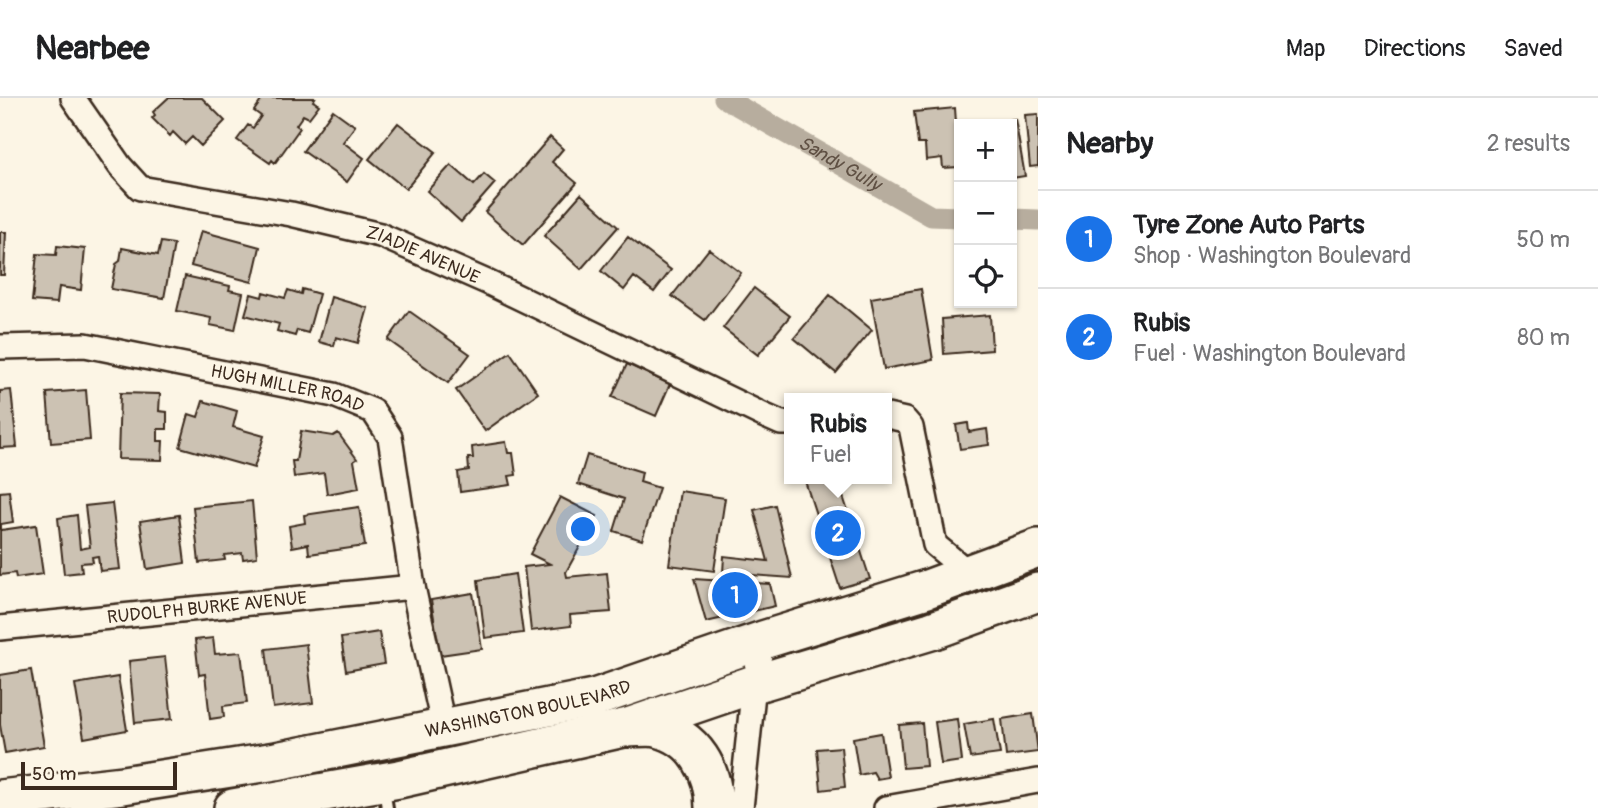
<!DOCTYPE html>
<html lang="en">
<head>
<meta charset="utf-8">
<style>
  :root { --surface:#fff; --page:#f2f2f2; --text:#202124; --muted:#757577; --line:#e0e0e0; --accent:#1a73e8 }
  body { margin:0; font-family:Pangolin,sans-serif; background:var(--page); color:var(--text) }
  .controls { position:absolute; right:21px; top:21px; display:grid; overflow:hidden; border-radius:0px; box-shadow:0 2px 5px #0004 }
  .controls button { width:63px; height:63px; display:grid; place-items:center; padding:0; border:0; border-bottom:2px solid var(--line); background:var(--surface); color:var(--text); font:35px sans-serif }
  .scale { position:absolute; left:21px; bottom:18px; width:156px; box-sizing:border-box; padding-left:7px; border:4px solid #3b2a1e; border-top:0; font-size:19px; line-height:24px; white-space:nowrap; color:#3b2a1e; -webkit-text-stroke:5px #fcf5e5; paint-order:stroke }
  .you { position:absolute; left:584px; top:432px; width:24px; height:24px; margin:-18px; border:5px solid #fff; border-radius:50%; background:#1a73e8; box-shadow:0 0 0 10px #1a73e833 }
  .badge { display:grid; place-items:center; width:46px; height:46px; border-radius:50%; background:var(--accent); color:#fff; font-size:23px; font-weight:700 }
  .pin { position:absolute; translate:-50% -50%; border:4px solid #fff; box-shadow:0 2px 7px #0006 }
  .popup { position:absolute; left:784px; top:295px; width:108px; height:91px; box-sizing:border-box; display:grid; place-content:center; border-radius:0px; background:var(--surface); filter:drop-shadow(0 2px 5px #0005); font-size:23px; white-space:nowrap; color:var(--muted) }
  .popup b { font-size:26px; color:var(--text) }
  .popup::after { content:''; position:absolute; left:50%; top:100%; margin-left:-14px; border:14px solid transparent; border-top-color:var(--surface) }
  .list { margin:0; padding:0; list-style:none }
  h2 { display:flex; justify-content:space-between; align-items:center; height:91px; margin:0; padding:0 28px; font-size:30px }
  h2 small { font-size:23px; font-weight:400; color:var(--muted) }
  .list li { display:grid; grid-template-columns:46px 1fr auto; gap:21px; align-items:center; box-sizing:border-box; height:98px; padding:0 28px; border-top:2px solid var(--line) }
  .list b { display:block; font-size:26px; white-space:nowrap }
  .list p { margin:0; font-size:23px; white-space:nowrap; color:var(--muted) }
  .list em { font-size:23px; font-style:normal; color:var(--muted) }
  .icon { flex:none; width:38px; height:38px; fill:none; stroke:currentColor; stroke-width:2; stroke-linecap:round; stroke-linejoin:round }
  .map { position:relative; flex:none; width:1038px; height:710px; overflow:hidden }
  header { display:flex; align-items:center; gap:42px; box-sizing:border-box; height:98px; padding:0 35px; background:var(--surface); border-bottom:2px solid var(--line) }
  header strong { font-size:33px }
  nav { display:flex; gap:38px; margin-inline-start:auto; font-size:24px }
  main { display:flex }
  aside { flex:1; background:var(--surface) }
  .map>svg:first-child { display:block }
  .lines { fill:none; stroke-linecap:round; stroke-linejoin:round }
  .canal { stroke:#b7ad9e; stroke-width:21 }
  .building { fill:#ccc2b3; stroke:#3b2a1e; stroke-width:2 }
  .service-casing { stroke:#3b2a1e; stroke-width:16 }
  .minor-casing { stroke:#3b2a1e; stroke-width:28 }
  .trunk-casing { stroke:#3b2a1e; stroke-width:42 }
  .service { stroke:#fcf5e5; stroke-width:10 }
  .minor { stroke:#fcf5e5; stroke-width:23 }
  .trunk { stroke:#fcf5e5; stroke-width:37 }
  .labels { text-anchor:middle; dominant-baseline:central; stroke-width:5; stroke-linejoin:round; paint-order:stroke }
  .street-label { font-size:18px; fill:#3b2a1e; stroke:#fcf5e5 }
  .water-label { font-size:19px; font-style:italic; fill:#605144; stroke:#fcf5e5 }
</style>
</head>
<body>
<header>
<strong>Nearbee</strong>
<nav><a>Map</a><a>Directions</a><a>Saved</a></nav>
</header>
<main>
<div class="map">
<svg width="1038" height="710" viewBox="0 0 1038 710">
  <rect width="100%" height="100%" fill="#fcf5e5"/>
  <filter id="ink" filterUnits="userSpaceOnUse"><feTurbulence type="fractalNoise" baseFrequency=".0143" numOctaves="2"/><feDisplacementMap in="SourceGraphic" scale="14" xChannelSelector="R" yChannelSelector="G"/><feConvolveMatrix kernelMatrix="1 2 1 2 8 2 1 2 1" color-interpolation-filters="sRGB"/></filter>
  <g filter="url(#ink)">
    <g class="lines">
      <g class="canal">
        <path id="s1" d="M 724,0 L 931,118 L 959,119"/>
        <path d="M 1012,121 L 1038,122"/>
      </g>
    </g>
    <path class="building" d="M 168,0 L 202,0 L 225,23 L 201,48 L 192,39 L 185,46 L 173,34 L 170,38 L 152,20 L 155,17 L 153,14 Z
      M 263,0 L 315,0 L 313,3 L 319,7 L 309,20 L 303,17 L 296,27 L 300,30 L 275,65 L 272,62 L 270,65 L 237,42 L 248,27 L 253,30 L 261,18 L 254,13 Z
      M 955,10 L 959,69 L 943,70 L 942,60 L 926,62 L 925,46 L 918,46 L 914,14 Z
      M 333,12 L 355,28 L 343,44 L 364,60 L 347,84 L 303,53 Z
      M 1038,16 L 1038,68 L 1030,69 L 1025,17 Z
      M 1015,21 L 1025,78 L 1012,80 L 1012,26 L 988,26 Z
      M 398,25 L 436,54 L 406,91 L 369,61 Z
      M 550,39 L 563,51 L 552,64 L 577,85 L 523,147 L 485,114 Z
      M 451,67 L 474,87 L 484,76 L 495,85 L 461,124 L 427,93 Z
      M 581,96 L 618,129 L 581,171 L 544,138 Z
      M 201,133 L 260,149 L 252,184 L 191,168 Z
      M 0,134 L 6,134 L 4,177 L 0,177 Z
      M 628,139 L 671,172 L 654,194 L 634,179 L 624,192 L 601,173 Z
      M 161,144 L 174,146 L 164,200 L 111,191 L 116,166 L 120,163 L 122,150 L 158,157 Z
      M 57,148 L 85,151 L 81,192 L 59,189 L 57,205 L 32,203 L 37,156 L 56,157 Z
      M 709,151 L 741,175 L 705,222 L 672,198 Z
      M 185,178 L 230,188 L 229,192 L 243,195 L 235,232 L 210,227 L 211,220 L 177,213 Z
      M 754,190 L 790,218 L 758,257 L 723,230 Z
      M 302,191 L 319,196 L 308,235 L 297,232 L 295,238 L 277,233 L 279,226 L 245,217 L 251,196 L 262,199 L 263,194 L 285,200 L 288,192 L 301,196 Z
      M 921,191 L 933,262 L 884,271 L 871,200 Z
      M 830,197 L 872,232 L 836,275 L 794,240 Z
      M 331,199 L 368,210 L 358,245 L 336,239 L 334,248 L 319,244 Z
      M 409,213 L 470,256 L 448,285 L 388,242 Z
      M 990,217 L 992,252 L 944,256 L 942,221 Z
      M 510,254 L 538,295 L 485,333 L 456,292 Z
      M 627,266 L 670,286 L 656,318 L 612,299 Z
      M 11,292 L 17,349 L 0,350 L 0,293 Z
      M 86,292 L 90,342 L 51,345 L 47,295 Z
      M 120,295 L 160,296 L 159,313 L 167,314 L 167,331 L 158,331 L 158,343 L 163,343 L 162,362 L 118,361 Z
      M 203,303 L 237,313 L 233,329 L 264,338 L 254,370 L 180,349 L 189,316 L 198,319 Z
      M 968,325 L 969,334 L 987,331 L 989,347 L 960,351 L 956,327 Z
      M 301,333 L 333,338 L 338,335 L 357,361 L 354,363 L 359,390 L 327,396 L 324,375 L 294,379 L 292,363 L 296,363 Z
      M 506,344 L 508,355 L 513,355 L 516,377 L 509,378 L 511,387 L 460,394 L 458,374 L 469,372 L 468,360 L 473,360 L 472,349 Z
      M 587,357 L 642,374 L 640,384 L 659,390 L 642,442 L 614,433 L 624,401 L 578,386 Z
      M 813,381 L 865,381 L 840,389 L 870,481 L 840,490 L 805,383 Z
      M 9,393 L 13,424 L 1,426 L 1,432 L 36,427 L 43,476 L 16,480 L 15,475 L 0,477 L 0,394 Z
      M 680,393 L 725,400 L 714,473 L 669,467 Z
      M 560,399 L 597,418 L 566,474 L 567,479 L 607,475 L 611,514 L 570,517 L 571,528 L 531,533 L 524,469 L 550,466 L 530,456 Z
      M 252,403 L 257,459 L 243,461 L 242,455 L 224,457 L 225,462 L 199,465 L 193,409 Z
      M 112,405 L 120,471 L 100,473 L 98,458 L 92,459 L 93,464 L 81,465 L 82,474 L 64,476 L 58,420 L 77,417 L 80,451 L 90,449 L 85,408 Z
      M 775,407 L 792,480 L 723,475 L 724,458 L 768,463 L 754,412 Z
      M 359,409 L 365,448 L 309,456 L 308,446 L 292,449 L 289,428 L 305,425 L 304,417 Z
      M 179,417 L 185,465 L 147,471 L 140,423 Z
      M 515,476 L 523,535 L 485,540 L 478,482 Z
      M 694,481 L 770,486 L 775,508 L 706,524 Z
      M 473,495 L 482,551 L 440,557 L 431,502 Z
      M 379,534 L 384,566 L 346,573 L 341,540 Z
      M 213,540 L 215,556 L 241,554 L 247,605 L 223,608 L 224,619 L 210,621 L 205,576 L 199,577 L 195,542 Z
      M 306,546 L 313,605 L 273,610 L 266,551 Z
      M 165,559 L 172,621 L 135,625 L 129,563 Z
      M 31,572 L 44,648 L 5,655 L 0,627 L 0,577 Z
      M 118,579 L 127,632 L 84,640 L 75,586 Z
      M 1033,616 L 1038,654 L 1006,658 L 1002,621 Z
      M 957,621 L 962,663 L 941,666 L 935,624 Z
      M 994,621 L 1000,656 L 970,660 L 964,626 Z
      M 922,625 L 926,668 L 903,670 L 899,627 Z
      M 881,635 L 888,679 L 877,681 L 873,674 L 859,677 L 853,640 Z
      M 841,649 L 845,689 L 821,692 L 817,651 Z"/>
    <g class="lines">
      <g class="service-casing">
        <path id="service" d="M 384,690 L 387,710"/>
      </g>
      <g class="minor-casing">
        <g id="minor">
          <path id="s2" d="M 73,0 L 120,68 L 140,90 L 291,116 L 380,137 L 487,184 L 763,317 L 781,325 L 789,325"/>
          <path id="s3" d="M 0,249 L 85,247 L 334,297 L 373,313 L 390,339 L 413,489 L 444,631"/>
          <path d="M 887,318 L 905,322 L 911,329 L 935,447 L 970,476"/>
          <path id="s4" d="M 0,530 L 413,489"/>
          <path d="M 741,710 L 754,586 L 763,542"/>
          <path d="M 886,710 L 1038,683"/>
        </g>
      </g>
      <g class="trunk-casing">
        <g id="trunk">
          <path d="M 628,630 C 637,630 648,628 657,630 C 695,639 714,673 714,710"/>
          <path id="s5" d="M 0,701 L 123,687 L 276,663 L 594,600 L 763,542 L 927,491 L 1038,450"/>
          <path d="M 233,710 L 399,681 L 628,629 L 754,586 L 931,533 L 1038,494"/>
        </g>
      </g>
      <use href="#service" class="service"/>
      <use href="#minor" class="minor"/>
      <use href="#trunk" class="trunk"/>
    </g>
  </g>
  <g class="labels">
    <g class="street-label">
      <text stroke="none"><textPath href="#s2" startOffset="404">ZIADIE AVENUE</textPath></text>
      <text stroke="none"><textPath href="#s3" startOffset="292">HUGH MILLER ROAD</textPath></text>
      <text stroke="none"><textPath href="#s4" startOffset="208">RUDOLPH BURKE AVENUE</textPath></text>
      <text stroke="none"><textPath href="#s5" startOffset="536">WASHINGTON BOULEVARD</textPath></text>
    </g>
    <g class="water-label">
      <text stroke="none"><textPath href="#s1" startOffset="133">Sandy Gully</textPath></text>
    </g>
  </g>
</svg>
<div class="controls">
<button>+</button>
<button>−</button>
<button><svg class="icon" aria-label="locate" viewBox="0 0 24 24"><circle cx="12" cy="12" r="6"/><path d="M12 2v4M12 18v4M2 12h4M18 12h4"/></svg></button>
</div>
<div class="scale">50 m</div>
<div class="you"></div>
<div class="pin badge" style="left:735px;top:497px">1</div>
<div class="pin badge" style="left:838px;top:435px">2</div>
<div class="popup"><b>Rubis</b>Fuel</div>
</div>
<aside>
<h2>Nearby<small>2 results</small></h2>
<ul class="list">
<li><span class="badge">1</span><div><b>Tyre Zone Auto Parts</b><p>Shop · Washington Boulevard</p></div><em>50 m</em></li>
<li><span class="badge">2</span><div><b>Rubis</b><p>Fuel · Washington Boulevard</p></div><em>80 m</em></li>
</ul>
</aside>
</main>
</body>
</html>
